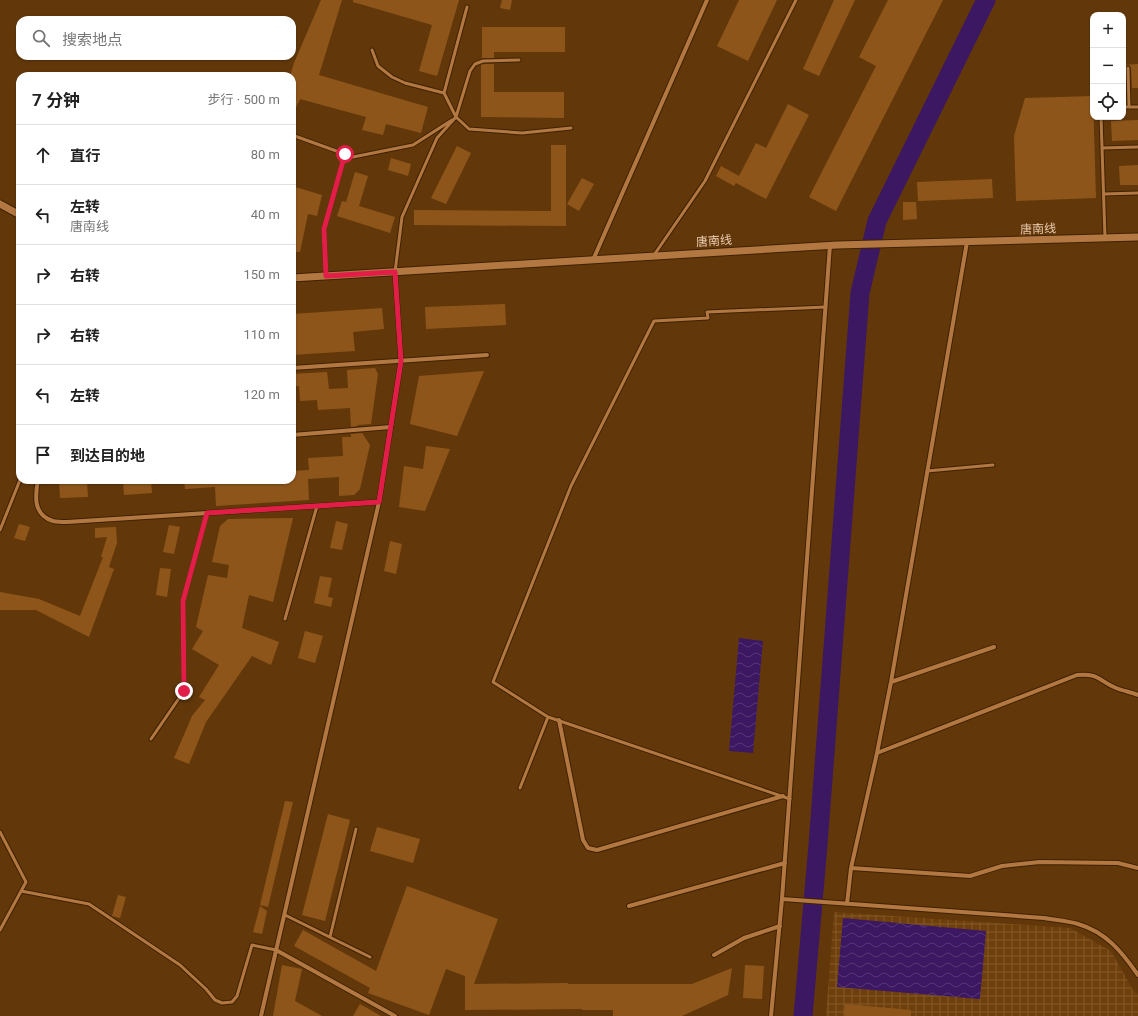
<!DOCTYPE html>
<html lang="zh">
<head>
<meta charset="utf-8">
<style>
  :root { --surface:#fff; --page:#f6f6f6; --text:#222; --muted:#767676; --line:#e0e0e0 }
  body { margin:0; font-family:Roboto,"Noto Sans SC",sans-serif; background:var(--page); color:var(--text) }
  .controls { position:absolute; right:12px; top:12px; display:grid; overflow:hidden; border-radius:8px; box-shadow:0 1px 3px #0004 }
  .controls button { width:36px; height:36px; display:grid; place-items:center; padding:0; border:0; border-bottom:1px solid var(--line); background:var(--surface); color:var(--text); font:20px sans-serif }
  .stop { position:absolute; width:12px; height:12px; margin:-9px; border:3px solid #e11d48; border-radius:50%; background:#fff }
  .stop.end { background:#e11d48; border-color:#fff; box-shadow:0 1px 4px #0008 }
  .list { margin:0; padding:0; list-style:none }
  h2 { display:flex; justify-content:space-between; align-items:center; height:52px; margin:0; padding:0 16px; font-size:17px }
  h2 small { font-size:13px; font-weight:400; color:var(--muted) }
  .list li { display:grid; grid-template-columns:26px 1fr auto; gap:12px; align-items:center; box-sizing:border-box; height:60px; padding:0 16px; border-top:1px solid var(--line) }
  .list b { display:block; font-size:15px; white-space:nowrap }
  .list p { margin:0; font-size:13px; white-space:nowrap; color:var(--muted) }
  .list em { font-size:13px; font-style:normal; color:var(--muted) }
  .icon { flex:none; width:22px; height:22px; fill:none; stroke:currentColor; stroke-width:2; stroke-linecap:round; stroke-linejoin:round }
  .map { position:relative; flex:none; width:1138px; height:1016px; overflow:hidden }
  .search { position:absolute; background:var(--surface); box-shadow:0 1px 3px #0004; left:16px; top:16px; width:280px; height:44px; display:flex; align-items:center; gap:10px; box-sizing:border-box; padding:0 14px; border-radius:12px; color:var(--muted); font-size:15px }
  .panel { position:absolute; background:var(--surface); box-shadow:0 1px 3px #0004; left:16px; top:72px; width:280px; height:412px; border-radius:12px }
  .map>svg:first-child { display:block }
  .industrial { fill:url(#industrial-grid) }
  .water { fill:url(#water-waves) }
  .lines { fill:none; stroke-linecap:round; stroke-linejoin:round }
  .river { stroke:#3c1762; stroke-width:19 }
  .building { fill:#8e551b }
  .service-casing { stroke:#3f2203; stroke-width:5 }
  .minor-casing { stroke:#3f2203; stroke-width:6 }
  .tertiary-casing { stroke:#3f2203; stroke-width:9 }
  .service { stroke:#b37841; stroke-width:3 }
  .minor { stroke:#b37841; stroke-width:4 }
  .tertiary { stroke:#b37841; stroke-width:7 }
  .route { stroke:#e11d48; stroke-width:5 }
  .labels { text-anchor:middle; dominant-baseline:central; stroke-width:3; stroke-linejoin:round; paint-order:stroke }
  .street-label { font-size:12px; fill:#ebcbb0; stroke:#62380a }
</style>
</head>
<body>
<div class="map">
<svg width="1138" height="1016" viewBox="0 0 1138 1016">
  <defs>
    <pattern id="industrial-grid" width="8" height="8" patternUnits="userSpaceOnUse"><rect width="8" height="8" fill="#6e3f0a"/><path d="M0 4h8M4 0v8" fill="none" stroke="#83592b"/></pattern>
    <pattern id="water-waves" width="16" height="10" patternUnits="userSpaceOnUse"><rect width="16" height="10" fill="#3c1762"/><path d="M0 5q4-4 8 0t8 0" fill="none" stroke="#583776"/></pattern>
  </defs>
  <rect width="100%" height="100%" fill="#62380a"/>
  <path class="industrial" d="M 834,912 L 1070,928 L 1111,951 L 1133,990 L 1138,994 L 1138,1016 L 826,1016 Z"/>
  <path class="water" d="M 739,638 L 763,641 L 753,753 L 729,751 Z
    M 843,918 L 986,931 L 980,999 L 837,987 Z"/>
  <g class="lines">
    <path class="river" d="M 803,1016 L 818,845 L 860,293 L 877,221 L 986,0"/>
  </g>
  <path class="building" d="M 321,0 L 342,0 L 319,75 L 428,107 L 421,133 L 386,124 L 383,135 L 362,130 L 366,117 L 300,99 L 292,116 L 292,76 L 290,76 L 294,63 Z
    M 353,0 L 459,0 L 437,76 L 419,71 L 432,25 L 353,2 Z
    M 502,0 L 512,0 L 510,10 L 500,8 Z
    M 739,0 L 777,0 L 748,61 L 717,46 Z
    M 834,0 L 855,0 L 819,76 L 803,69 Z
    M 888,0 L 943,0 L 836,211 L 809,197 L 876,66 L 859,57 Z
    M 482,27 L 565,27 L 565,52 L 494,52 L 494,58 L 482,58 Z
    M 484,64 L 494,64 L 494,92 L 564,92 L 564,118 L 481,117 L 481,65 Z
    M 1138,64 L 1138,88 L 1132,88 L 1131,68 L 1130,66 L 1128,65 L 1125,68 L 1126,88 L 1123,89 L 1123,65 Z
    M 1093,96 L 1096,198 L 1016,201 L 1014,136 L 1025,98 Z
    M 788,104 L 809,115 L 766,199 L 736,183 L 734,186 L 716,176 L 721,166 L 739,176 L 756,143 L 766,148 Z
    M 1138,120 L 1138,140 L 1112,141 L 1111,121 Z
    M 551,145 L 566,145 L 566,226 L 414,225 L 414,210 L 551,211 Z
    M 457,146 L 471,153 L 446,204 L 431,198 Z
    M 391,158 L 411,164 L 408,176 L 388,170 Z
    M 1138,165 L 1138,185 L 1120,185 L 1119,166 Z
    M 355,172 L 368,176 L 359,206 L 395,217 L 390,233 L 337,216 L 342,201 L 346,202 Z
    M 582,178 L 594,184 L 579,211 L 567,204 Z
    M 992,179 L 993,198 L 918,201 L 917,182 Z
    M 292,186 L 322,195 L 317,216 L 308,214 L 300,252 L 292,252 Z
    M 903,202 L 916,202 L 917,219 L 903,220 Z
    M 505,304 L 506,325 L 426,329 L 425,307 Z
    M 382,308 L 384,329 L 353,332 L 355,351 L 292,355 L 292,314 Z
    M 375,368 L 378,374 L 371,424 L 357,425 L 358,426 L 351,427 L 350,408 L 318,410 L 317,400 L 300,401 L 299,386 L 292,386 L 292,374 L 327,372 L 329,389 L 348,388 L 347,370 Z
    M 484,371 L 457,436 L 410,424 L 419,376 Z
    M 362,433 L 370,445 L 360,489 L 354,495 L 339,496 L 339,477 L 308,479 L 309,500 L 216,506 L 215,487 L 185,489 L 184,480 L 292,480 L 292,471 L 309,470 L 308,458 L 343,456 L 342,437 L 351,437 L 351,434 Z
    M 426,446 L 450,449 L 425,511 L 399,507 L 404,466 L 423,469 Z
    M 59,480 L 87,480 L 88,497 L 60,498 Z
    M 123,480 L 151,480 L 152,493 L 124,495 Z
    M 293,518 L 273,602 L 249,595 L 242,628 L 279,642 L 271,665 L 252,656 L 206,722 L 189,764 L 174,758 L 192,716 L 205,700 L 199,697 L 219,665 L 192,649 L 203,631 L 196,627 L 208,575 L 227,578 L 229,565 L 212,562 L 220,526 L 228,519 Z
    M 336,521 L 348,524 L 342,550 L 330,548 Z
    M 19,524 L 30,527 L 25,541 L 14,538 Z
    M 169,525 L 180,527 L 174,554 L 163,552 Z
    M 116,527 L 117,543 L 109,567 L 114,569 L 89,637 L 36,610 L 0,610 L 0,592 L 39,599 L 80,616 L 103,557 L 101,557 L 107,537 L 95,538 L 95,528 Z
    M 390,541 L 402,544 L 396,574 L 384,571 Z
    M 160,568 L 171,569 L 167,597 L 156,595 Z
    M 320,576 L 332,578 L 328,597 L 333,598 L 331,607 L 314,603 Z
    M 305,631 L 323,636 L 315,663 L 298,658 Z
    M 285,801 L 293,802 L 268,907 L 260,905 Z
    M 328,814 L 350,820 L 325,921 L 302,915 Z
    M 377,827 L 420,839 L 413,863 L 370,851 Z
    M 407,886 L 498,919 L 474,984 L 568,983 L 568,984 L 692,984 L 732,968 L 728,995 L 682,1016 L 613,1016 L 613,1010 L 582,1010 L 582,1009 L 465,1010 L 465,976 L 446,969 L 429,1015 L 368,993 L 370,988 L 294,946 L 303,930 L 376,971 Z
    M 118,895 L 126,897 L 120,918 L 112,916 Z
    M 260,906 L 267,911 L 262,934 L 253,932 Z
    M 282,965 L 302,969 L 295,1001 L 322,1016 L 273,1016 Z
    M 745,965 L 764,966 L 762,999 L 743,998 Z
    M 360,1004 L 381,1016 L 353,1016 Z
    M 845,1004 L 911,1010 L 911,1016 L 844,1016 Z"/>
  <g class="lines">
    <g class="service-casing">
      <path id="service" d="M 372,50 L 378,66 L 392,77 L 405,83 L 444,93 L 456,117 L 469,129 L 522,133 L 571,128
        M 1128,68 L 1129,107
        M 444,93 L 467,7
        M 1123,107 L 1138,107
        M 1101,117 L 1105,238
        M 292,135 L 353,157 L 413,145 L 452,120
        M 1102,148 L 1138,147
        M 1104,194 L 1138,193
        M 654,255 L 705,181 L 796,0
        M 395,272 L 402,217 L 437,138 L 456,117 L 470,71 L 475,64 L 483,61 L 519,60
        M 326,276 L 324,229 L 345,154
        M 927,471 L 993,465
        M 0,530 L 20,480
        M 285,619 L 317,506
        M 151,739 L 184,691 L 183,601 L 207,513
        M 520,788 L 548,717
        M 790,799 L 548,717 L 493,682 L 571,486 L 654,321 L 708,318 L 707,312 L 826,307
        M 0,832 L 26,882 L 0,930
        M 21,891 L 89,904 L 180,965 L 206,989 L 215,1000 L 222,1003 L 232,1002 L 237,996 L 252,945 L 276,950
        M 285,915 L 370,957
        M 330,937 L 356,829"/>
    </g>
    <g class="minor-casing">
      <path id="minor" d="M 593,260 L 707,0
        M 292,368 L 487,355
        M 292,435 L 391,427
        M 38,480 C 35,496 33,515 53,521 C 58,522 62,522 67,522 L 379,502
        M 891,682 L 994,647
        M 559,720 L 583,840 L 588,848 L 597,850 L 783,796
        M 877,753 L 1077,675 C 1099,673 1099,681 1116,688 C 1123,691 1131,692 1138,695
        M 851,868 L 970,876 L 1002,866 L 1040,862 L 1118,863 L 1138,868
        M 782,899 L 1044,918 C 1055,920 1067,921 1078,924 C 1106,932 1122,952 1138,975
        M 847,904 L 851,868 L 877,753 L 891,682 L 967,242
        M 629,906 L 785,863
        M 276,950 L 395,1016
        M 714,955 L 744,938 L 780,926
        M 261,1016 L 379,502 L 401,361 L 395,272
        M 771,1016 L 782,899 L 830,245"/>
    </g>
    <g class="tertiary-casing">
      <path id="tertiary" d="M 0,204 L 20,215
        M 292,278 L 837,245 L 1138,237"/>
    </g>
    <use href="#service" class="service"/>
    <use href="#minor" class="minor"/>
    <use href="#tertiary" class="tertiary"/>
  </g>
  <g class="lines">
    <path class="route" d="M 184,691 L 183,601 L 207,513 L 379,502 L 401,361 L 395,272 L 326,276 L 324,229 L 345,154"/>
  </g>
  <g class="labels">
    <g class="street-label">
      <text transform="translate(1038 229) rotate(-2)">唐南线</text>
      <text transform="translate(714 241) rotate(-4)">唐南线</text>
    </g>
  </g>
</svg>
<div class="controls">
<button>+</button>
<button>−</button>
<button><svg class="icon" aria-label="locate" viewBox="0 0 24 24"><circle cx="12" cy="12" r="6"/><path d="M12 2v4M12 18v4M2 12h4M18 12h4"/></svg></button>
</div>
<div class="stop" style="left:345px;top:154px"></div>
<div class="stop end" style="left:184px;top:691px"></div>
<div class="search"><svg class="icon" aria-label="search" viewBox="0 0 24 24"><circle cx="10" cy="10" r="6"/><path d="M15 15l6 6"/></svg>搜索地点</div>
<section class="panel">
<h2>7 分钟<small>步行 · 500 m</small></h2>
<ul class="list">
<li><svg class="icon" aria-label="ahead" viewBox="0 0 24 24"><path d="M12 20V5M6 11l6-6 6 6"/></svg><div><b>直行</b></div><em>80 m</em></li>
<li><svg class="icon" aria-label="left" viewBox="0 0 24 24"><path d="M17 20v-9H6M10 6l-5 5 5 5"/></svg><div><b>左转</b><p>唐南线</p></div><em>40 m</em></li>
<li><svg class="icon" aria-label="right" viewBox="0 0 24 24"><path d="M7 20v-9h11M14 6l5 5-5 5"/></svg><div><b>右转</b></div><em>150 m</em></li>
<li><svg class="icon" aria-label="right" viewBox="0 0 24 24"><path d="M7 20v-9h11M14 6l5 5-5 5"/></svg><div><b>右转</b></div><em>110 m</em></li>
<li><svg class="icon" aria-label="left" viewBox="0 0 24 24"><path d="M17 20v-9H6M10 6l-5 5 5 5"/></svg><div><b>左转</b></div><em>120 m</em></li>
<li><svg class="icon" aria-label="arrive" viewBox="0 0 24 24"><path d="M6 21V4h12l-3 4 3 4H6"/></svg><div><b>到达目的地</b></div></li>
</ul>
</section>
</div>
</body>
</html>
